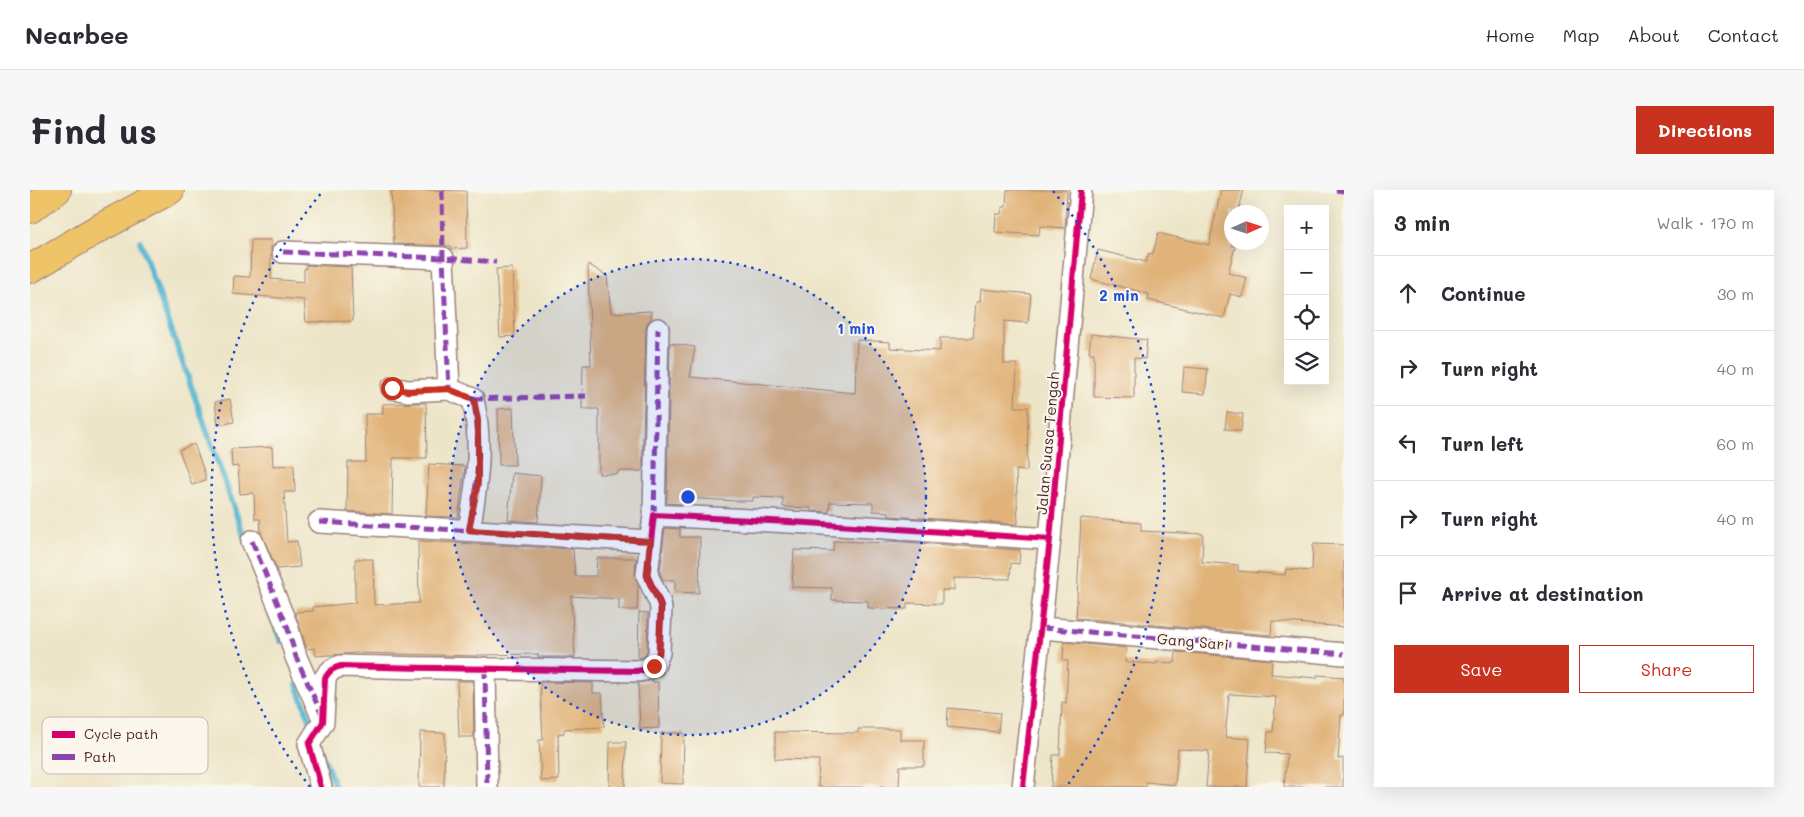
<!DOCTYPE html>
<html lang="en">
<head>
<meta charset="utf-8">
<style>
  :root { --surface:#fff; --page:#f7f7f7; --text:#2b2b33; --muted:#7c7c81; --line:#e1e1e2; --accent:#c8321e }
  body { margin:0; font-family:Mali,sans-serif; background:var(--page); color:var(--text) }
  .controls { position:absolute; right:15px; top:15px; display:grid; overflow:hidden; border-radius:0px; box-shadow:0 5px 20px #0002 }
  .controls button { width:45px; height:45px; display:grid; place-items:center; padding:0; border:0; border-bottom:1px solid var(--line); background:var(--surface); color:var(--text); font:25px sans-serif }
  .compass { position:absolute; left:1194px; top:15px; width:45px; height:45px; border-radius:50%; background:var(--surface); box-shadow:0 5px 20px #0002; rotate:87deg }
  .stop { position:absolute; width:15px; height:15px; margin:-11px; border:4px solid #c8321e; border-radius:50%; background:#fff }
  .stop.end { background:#c8321e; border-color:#fff; box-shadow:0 1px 5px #0008 }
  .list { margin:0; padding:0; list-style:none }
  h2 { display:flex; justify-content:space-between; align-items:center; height:65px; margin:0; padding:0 20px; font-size:21px }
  h2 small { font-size:16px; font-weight:400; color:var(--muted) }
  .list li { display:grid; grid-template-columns:32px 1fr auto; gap:15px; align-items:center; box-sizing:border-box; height:75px; padding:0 20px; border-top:1px solid var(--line) }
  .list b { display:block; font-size:19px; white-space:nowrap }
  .list em { font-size:16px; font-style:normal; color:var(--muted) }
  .actions { display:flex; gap:10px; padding:15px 20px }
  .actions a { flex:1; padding:11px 0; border:1px solid var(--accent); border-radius:0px; text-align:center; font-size:18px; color:var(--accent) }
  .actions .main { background:var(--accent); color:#fff }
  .icon { flex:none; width:28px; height:28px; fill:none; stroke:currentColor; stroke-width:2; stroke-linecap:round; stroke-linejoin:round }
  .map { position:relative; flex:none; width:1314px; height:597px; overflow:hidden; border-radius:0px }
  header { display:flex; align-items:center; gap:30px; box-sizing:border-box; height:70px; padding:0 25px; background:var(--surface); border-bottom:1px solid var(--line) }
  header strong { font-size:24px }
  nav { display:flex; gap:28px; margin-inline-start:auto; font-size:18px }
  .intro { display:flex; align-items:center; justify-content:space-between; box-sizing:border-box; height:120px; padding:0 30px }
  h1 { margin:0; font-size:35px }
  .button { padding:12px 22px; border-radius:0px; background:var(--accent); color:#fff; font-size:18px; font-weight:700 }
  main { display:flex; gap:30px; padding:0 30px }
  aside { flex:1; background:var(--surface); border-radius:0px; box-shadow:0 5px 20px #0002 }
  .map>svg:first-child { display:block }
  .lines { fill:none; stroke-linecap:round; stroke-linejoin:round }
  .stream { stroke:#50b4cf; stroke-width:6 }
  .building { fill:#e1b379 }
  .street-casing { stroke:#9c8279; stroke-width:24 }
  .highway-casing { stroke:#9c8279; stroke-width:30 }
  .street { stroke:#fff; stroke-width:21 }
  .highway { stroke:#efc469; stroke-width:28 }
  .quiet { stroke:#8e44ad; stroke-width:5; stroke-dasharray:10 5; stroke-linecap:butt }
  .cycleway-casing { stroke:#fbf7ec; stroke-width:9 }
  .cycleway { stroke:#d6006c; stroke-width:6 }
  .route { stroke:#c8321e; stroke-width:6 }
  .ring { fill:none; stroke:#1d4ed8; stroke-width:2.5; stroke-dasharray:2.5 5 }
  .labels { text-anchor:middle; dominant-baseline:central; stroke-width:4; stroke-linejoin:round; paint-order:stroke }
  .street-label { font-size:15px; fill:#4a1f2b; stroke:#fbf7ec }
  .key { fill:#fbf7ec; stroke:#c6b6b2; stroke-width:1 }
  .key-label { font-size:14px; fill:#4a1f2b }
  .centre { fill:#1d4ed8; stroke:#fbf7ec; stroke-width:2.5 }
  .ring-label { font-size:15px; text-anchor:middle; font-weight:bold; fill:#1d4ed8; stroke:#fbf7ec; stroke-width:4; stroke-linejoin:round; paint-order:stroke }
</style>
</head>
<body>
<header>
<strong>Nearbee</strong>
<nav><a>Home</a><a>Map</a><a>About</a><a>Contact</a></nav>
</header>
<div class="intro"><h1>Find us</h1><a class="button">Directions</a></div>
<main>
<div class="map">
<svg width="1314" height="597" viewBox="0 0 1314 597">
  <rect width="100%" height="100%" fill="#fbf7ec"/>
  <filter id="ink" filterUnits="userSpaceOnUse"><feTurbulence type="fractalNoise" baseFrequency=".02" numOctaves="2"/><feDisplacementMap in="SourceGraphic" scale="10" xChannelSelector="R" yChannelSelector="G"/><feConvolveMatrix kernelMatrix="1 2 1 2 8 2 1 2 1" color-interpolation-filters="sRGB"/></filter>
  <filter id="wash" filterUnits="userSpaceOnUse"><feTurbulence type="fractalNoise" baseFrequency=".0096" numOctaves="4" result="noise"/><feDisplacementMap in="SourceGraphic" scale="20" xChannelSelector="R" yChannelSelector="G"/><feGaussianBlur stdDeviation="1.12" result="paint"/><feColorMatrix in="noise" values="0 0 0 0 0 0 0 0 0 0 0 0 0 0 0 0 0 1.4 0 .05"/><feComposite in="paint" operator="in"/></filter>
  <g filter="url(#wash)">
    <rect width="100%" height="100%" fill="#ede5c7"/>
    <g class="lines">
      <path class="stream" d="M 110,51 L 216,352
        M 241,425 L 251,451
        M 267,495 L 283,538
        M 291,561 L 305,597"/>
    </g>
    <g id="blocks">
      <path class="building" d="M 399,0 L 436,1 L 437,58 L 421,59 L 421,56 L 364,54 L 361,1 Z
        M 977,0 L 1037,0 L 1035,38 L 1010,36 L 1009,45 L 965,42 L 966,24 L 971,24 L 972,17 L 976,17 Z
        M 1191,0 L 1214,0 L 1208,22 L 1202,22 L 1202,56 L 1205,57 L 1198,83 L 1217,88 L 1212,107 L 1200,104 L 1194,128 L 1118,110 L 1119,104 L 1061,89 L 1068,60 L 1116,72 L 1119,63 L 1123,64 L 1128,43 L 1179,55 Z
        M 221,50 L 241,50 L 241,89 L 274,92 L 274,79 L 276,78 L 276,75 L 321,77 L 323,131 L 276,132 L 274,110 L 203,104 L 204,86 L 220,87 Z
        M 558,74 L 577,86 L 581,123 L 621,121 L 621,129 L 617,133 L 616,139 L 612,281 L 588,281 L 588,284 L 569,284 L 569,219 L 552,219 L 553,175 L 561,175 Z
        M 482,78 L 485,146 L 470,147 L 466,79 Z
        M 951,99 L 1001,104 L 998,133 L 974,131 L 974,174 L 987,174 L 985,217 L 998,217 L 997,281 L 986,280 L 988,334 L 859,326 L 859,322 L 843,321 L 843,313 L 800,312 L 799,322 L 781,321 L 781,318 L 753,317 L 753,308 L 723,307 L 723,311 L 707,311 L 652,308 L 651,314 L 637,313 L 640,153 L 665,157 L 660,187 L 825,203 L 827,150 L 860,152 L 860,158 L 910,161 L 910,148 L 943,148 L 946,112 L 950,112 Z
        M 1061,144 L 1117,150 L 1115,169 L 1104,168 L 1104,208 L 1064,207 L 1064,163 L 1059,163 Z
        M 1154,177 L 1178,179 L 1175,204 L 1152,202 Z
        M 200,209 L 204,232 L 188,235 L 185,212 Z
        M 396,213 L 397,268 L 363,268 L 362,324 L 317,321 L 318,272 L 336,272 L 335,224 L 353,224 L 353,214 Z
        M 483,218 L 485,275 L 469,275 L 468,219 Z
        M 1197,222 L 1213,224 L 1211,241 L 1195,239 Z
        M 164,254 L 175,284 L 175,290 L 162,295 L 149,260 Z
        M 242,257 L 243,276 L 264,275 L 265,302 L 254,302 L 257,352 L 267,351 L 270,377 L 247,379 L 231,343 L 230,329 L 225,329 L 224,303 L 210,304 L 208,276 L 202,277 L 201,259 Z
        M 399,274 L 435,276 L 428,327 L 396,326 Z
        M 482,283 L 511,286 L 508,332 L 478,330 Z
        M 1051,328 L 1111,333 L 1111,341 L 1173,344 L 1172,372 L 1208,375 L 1208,381 L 1255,385 L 1256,379 L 1282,381 L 1283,354 L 1314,355 L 1314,437 L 1242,431 L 1241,445 L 1046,428 Z
        M 635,338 L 650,339 L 650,347 L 670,347 L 669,403 L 645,402 L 645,390 L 633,390 L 630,383 Z
        M 388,351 L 543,359 L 545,386 L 566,386 L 567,368 L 606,368 L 605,384 L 608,395 L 607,420 L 589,420 L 589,409 L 541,406 L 545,467 L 508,467 L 508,464 L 448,465 L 448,466 L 326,463 L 286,466 L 285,458 L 277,459 L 265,422 L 283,421 L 283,417 L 325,413 L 325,369 L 343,369 L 344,415 L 389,413 Z
        M 804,351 L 858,353 L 858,351 L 990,360 L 989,374 L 981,373 L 980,389 L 924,388 L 924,400 L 912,400 L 912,414 L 877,413 L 877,419 L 838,418 L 838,411 L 802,410 L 802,398 L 762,397 L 764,360 L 803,361 Z
        M 609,422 L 618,423 L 617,460 L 614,466 L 608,468 Z
        M 1034,452 L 1096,458 L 1095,472 L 1127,474 L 1127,472 L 1145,473 L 1146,462 L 1242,470 L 1241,484 L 1287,488 L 1287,485 L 1314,487 L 1314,525 L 1311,525 L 1308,569 L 1313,568 L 1313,597 L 1254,597 L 1257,564 L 1236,563 L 1238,542 L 1243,542 L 1246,507 L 1200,504 L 1199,505 L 1195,547 L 1220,549 L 1217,597 L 1176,597 L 1179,561 L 1148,559 L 1145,595 L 1116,592 L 1116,597 L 1021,597 L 1023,565 L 1030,565 L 1032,512 L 1036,513 L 1038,471 L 1033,470 Z
        M 623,490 L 623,492 L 628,492 L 629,538 L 610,539 L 608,493 Z
        M 427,491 L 443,491 L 444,547 L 429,547 Z
        M 510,492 L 563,493 L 563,503 L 572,503 L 574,537 L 534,539 L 534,543 L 528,544 L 529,590 L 511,591 L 509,550 L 513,550 Z
        M 918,518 L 970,523 L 968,542 L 917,537 Z
        M 828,539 L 870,539 L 870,550 L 894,550 L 894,576 L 870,576 L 869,597 L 788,597 L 789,570 L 745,569 L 745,542 L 828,543 Z
        M 390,542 L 415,543 L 414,597 L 389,597 Z
        M 631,543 L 654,543 L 653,594 L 630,593 Z
        M 580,552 L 596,552 L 595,597 L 579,597 Z"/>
    </g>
  </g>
  <g filter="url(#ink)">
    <use href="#blocks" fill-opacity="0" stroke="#9c8279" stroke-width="1"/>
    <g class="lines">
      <g class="street-casing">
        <path id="street" d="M 253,62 L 413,68 L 419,199
          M 362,198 L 378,201 L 419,199 L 443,209 C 453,255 447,295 439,340
          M 624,325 L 628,139
          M 289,332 L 620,351
          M 222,351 L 257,436 L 266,467 L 290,522
          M 1012,438 L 1314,464
          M 455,478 L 457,597
          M 291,597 L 279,554 L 293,532 L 295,488 C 299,481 303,478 311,476 C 409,479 508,479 606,481 L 614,480 L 624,476 L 629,463 L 631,419 L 630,413 L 617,385 L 624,325 L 778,333 L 1020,349
          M 993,597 L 1020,349 L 1051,0"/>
      </g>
      <g class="highway-casing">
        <path id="highway" d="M 0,19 L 27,0
          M 0,79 L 66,40 L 140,0"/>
      </g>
      <use href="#street" class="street"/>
      <use href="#highway" class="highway"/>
      <path class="quiet" d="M 412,0 L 413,68 L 419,199
        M 1306,0 L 1314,1
        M 253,62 L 413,68 L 466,72
        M 362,198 L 378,201 L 419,199 L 443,209 C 453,255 447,295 439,340
        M 443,209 L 556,206
        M 624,325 L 628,139
        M 289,332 L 620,351 L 620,355
        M 222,351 L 257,436 L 266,467 L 291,523
        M 1012,438 L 1314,464
        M 455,478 L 457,597"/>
      <g class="cycleway-casing">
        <path id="cycleway" d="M 291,597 L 279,554 L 293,532 L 295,488 C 299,481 303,478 311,476 C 409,479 508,479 606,481 L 614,480 L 624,476 L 629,463 L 631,419 L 630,413 L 617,385 L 624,325 L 778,333 L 1020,349
          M 993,597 L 1020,349 L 1051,0"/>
      </g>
      <use href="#cycleway" class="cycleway"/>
    </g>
  </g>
  <g class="lines" filter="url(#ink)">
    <path class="route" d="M 362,198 L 378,201 L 418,199 L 444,209 L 448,230 L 448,293 L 439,340 L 620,351 L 617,385 C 619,397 629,407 631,419 L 629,463 L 624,476"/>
  </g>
  <circle cx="658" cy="307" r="238" fill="#1d4ed8" fill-opacity=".12"/>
  <g class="ring">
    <circle cx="658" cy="307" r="238"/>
    <path d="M280 597A476 476 0 0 1 293 1M1023 1A476 476 0 0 1 1036 597"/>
  </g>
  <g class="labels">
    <g class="street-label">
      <text transform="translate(1017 253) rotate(-85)">Jalan Suasa Tengah</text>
      <text transform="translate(1163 451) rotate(5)">Gang Sari</text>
    </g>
  </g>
  <rect x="12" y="527" width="166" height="57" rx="8" class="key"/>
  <rect x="22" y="541" width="23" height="7" fill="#d6006c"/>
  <rect x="22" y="564" width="23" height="6" fill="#8e44ad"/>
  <g class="key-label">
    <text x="54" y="549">Cycle path</text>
    <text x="54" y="572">Path</text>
  </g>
  <circle cx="658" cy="307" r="8" class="centre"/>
  <g class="ring-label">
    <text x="1089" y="111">2 min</text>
    <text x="826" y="144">1 min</text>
  </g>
</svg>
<div class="controls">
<button>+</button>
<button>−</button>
<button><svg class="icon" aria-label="locate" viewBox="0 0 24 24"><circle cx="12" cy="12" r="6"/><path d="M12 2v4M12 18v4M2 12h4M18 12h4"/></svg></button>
<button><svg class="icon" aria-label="layers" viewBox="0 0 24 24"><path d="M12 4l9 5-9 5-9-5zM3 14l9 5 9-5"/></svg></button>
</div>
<svg class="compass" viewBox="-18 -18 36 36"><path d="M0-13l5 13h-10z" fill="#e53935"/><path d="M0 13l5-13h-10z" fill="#7c7c81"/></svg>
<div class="stop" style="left:362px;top:198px"></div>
<div class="stop end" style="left:624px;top:476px"></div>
</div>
<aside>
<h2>3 min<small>Walk · 170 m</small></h2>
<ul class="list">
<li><svg class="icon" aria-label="ahead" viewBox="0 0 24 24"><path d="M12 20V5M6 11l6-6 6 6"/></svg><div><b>Continue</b></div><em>30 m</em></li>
<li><svg class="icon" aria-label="right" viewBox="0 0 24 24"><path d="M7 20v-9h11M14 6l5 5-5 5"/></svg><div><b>Turn right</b></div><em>40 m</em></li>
<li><svg class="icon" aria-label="left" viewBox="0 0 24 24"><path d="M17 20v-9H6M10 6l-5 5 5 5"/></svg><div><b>Turn left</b></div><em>60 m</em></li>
<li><svg class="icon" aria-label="right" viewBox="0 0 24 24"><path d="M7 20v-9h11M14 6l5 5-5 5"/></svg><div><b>Turn right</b></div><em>40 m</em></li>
<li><svg class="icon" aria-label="arrive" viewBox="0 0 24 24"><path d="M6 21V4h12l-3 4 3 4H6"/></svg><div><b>Arrive at destination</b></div></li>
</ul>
<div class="actions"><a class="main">Save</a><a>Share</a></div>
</aside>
</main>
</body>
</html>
